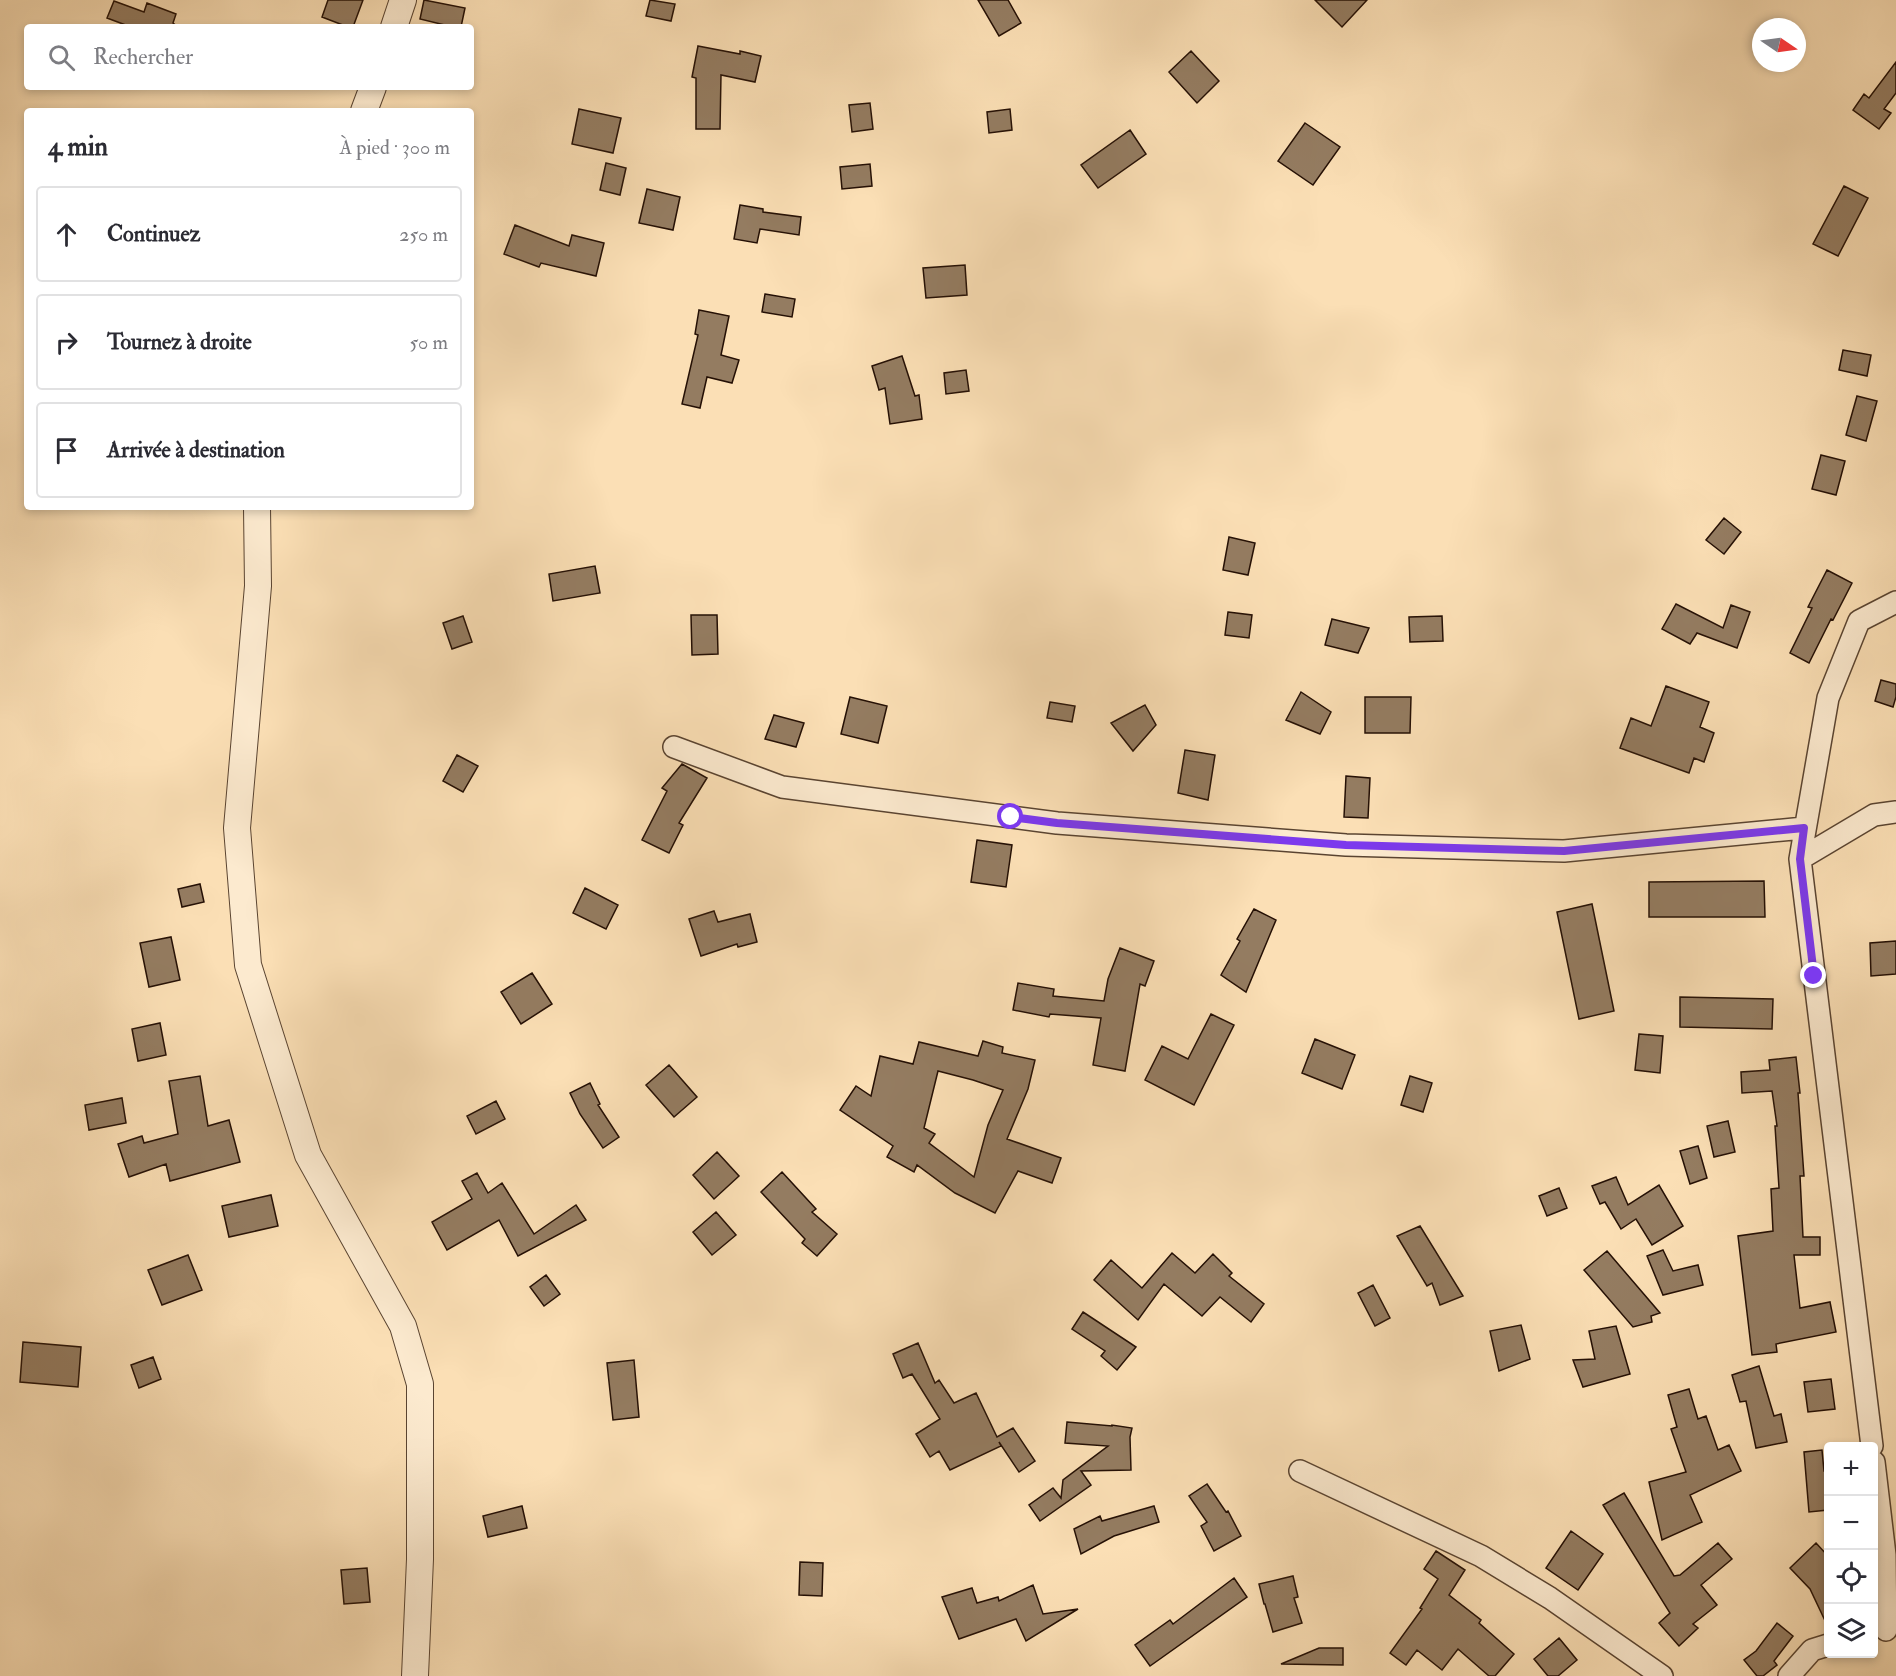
<!DOCTYPE html>
<html lang="fr">
<head>
<meta charset="utf-8">
<style>
  :root { --surface:#fff; --page:#f7f7f7; --text:#2b2b33; --muted:#7c7c81; --line:#e1e1e2 }
  body { margin:0; font-family:"IM FELL Double Pica",serif; background:var(--page); color:var(--text) }
  .controls { position:absolute; right:18px; bottom:18px; display:grid; overflow:hidden; border-radius:6px; box-shadow:0 3px 9px #0003 }
  .controls button { width:54px; height:54px; display:grid; place-items:center; padding:0; border:0; border-bottom:2px solid var(--line); background:var(--surface); color:var(--text); font:30px sans-serif }
  .compass { position:absolute; left:1752px; top:18px; width:54px; height:54px; border-radius:50%; background:var(--surface); box-shadow:0 3px 9px #0003; rotate:103deg }
  .stop { position:absolute; width:18px; height:18px; margin:-14px; border:4px solid #7c3aed; border-radius:50%; background:#fff }
  .stop.end { background:#7c3aed; border-color:#fff; box-shadow:0 2px 6px #0008 }
  .list { margin:0; padding:0; list-style:none }
  h2 { display:flex; justify-content:space-between; align-items:center; height:78px; margin:0; padding:0 24px; font-size:26px }
  h2 small { font-size:20px; font-weight:400; color:var(--muted) }
  .list li { display:grid; grid-template-columns:39px 1fr auto; gap:18px; align-items:center; box-sizing:border-box; height:96px; margin:0 12px 12px; padding:0 12px; border:2px solid var(--line); border-radius:6px }
  .list b { display:block; font-size:22px; white-space:nowrap }
  .list em { font-size:20px; font-style:normal; color:var(--muted) }
  .icon { flex:none; width:33px; height:33px; fill:none; stroke:currentColor; stroke-width:2; stroke-linecap:round; stroke-linejoin:round }
  .map { position:relative; flex:none; width:1896px; height:1676px; overflow:hidden }
  .search { position:absolute; background:var(--surface); box-shadow:0 3px 9px #0003; left:24px; top:24px; width:450px; height:66px; display:flex; align-items:center; gap:15px; box-sizing:border-box; padding:0 21px; border-radius:6px; color:var(--muted); font-size:22px }
  .panel { position:absolute; background:var(--surface); box-shadow:0 3px 9px #0003; left:24px; top:108px; width:450px; height:402px; border-radius:6px }
  .map>svg:first-child { display:block }
  .building { fill:#947c61; stroke:#251005; stroke-width:1.5; fill-rule:evenodd }
  .lines { fill:none; stroke-linecap:round; stroke-linejoin:round }
  .minor-casing { stroke:#5a4431; stroke-width:24 }
  .tertiary-casing { stroke:#5a4431; stroke-width:28 }
  .minor { stroke:#fceacf; stroke-width:21 }
  .tertiary { stroke:#fceacf; stroke-width:26 }
  .route { stroke:#7c3aed; stroke-width:8 }
</style>
</head>
<body>
<div class="map">
<svg width="1896" height="1676" viewBox="0 0 1896 1676">
  <rect width="100%" height="100%" fill="#fbdfb5"/>
  <filter id="stains"><feTurbulence type="fractalNoise" baseFrequency=".00333" numOctaves="4"/><feColorMatrix values="0 0 0 0 .2 0 0 0 0 .09 0 0 0 0 .02 0 0 0 .5 -.17"/></filter>
  <radialGradient id="worn" r=".72"><stop offset=".6" stop-color="#630" stop-opacity="0"/><stop offset="1" stop-color="#630" stop-opacity=".3"/></radialGradient>
  <path class="building" d="M 328,0 L 363,0 L 353,27 L 348,27 L 322,17 Z
    M 424,0 L 465,8 L 461,27 L 453,27 L 420,19 Z
    M 650,0 L 675,4 L 671,21 L 646,16 Z
    M 978,0 L 1008,0 L 1021,23 L 999,36 Z
    M 1315,0 L 1367,0 L 1342,27 Z
    M 114,1 L 144,12 L 147,3 L 176,14 L 173,23 L 178,27 L 131,27 L 107,18 Z
    M 698,46 L 740,54 L 740,51 L 761,56 L 755,82 L 721,75 L 720,129 L 696,129 L 696,78 L 692,77 Z
    M 1191,51 L 1219,81 L 1197,103 L 1169,72 Z
    M 1896,62 L 1896,93 L 1884,109 L 1891,113 L 1879,129 L 1853,110 L 1864,94 L 1869,98 Z
    M 870,103 L 873,129 L 852,132 L 849,105 Z
    M 579,109 L 621,118 L 613,153 L 572,144 Z
    M 1010,109 L 1012,130 L 989,133 L 987,112 Z
    M 1305,123 L 1340,147 L 1313,185 L 1278,161 Z
    M 1130,130 L 1146,154 L 1098,188 L 1081,165 Z
    M 606,163 L 626,168 L 620,195 L 600,190 Z
    M 870,164 L 872,186 L 842,189 L 840,167 Z
    M 1844,186 L 1868,198 L 1838,256 L 1813,244 Z
    M 647,189 L 680,197 L 673,230 L 639,223 Z
    M 740,205 L 763,209 L 763,212 L 801,217 L 799,235 L 760,229 L 757,243 L 734,239 Z
    M 515,225 L 569,246 L 572,235 L 604,243 L 596,276 L 541,263 L 539,267 L 504,254 Z
    M 965,265 L 967,295 L 926,298 L 923,268 Z
    M 765,294 L 795,299 L 792,317 L 762,312 Z
    M 699,310 L 729,316 L 721,355 L 739,360 L 732,383 L 707,377 L 700,408 L 682,404 L 698,335 L 695,334 Z
    M 1843,350 L 1871,355 L 1867,376 L 1839,370 Z
    M 902,356 L 915,396 L 919,395 L 922,419 L 890,424 L 885,388 L 879,390 L 872,366 Z
    M 966,370 L 969,391 L 946,394 L 944,373 Z
    M 1857,396 L 1877,401 L 1866,441 L 1846,435 Z
    M 1821,455 L 1845,461 L 1836,495 L 1812,489 Z
    M 1724,518 L 1741,532 L 1724,554 L 1706,540 Z
    M 1229,537 L 1255,543 L 1248,575 L 1223,570 Z
    M 595,566 L 600,593 L 553,601 L 549,574 Z
    M 1827,570 L 1852,583 L 1833,620 L 1831,619 L 1809,663 L 1790,653 L 1812,608 L 1808,607 Z
    M 1676,604 L 1723,628 L 1731,605 L 1750,612 L 1737,648 L 1697,633 L 1690,644 L 1662,629 Z
    M 1228,612 L 1252,615 L 1249,638 L 1225,635 Z
    M 691,615 L 717,615 L 718,654 L 692,655 Z
    M 463,616 L 472,642 L 452,649 L 443,623 Z
    M 1442,616 L 1443,641 L 1410,642 L 1409,617 Z
    M 1332,619 L 1369,628 L 1358,653 L 1325,645 Z
    M 1881,680 L 1896,684 L 1896,697 L 1893,707 L 1875,701 Z
    M 1666,686 L 1709,702 L 1700,727 L 1714,733 L 1704,762 L 1694,758 L 1689,773 L 1620,748 L 1631,718 L 1651,726 Z
    M 1301,692 L 1331,712 L 1320,734 L 1286,720 Z
    M 850,697 L 887,706 L 878,743 L 841,734 Z
    M 1365,697 L 1411,697 L 1410,733 L 1365,733 Z
    M 1050,702 L 1075,706 L 1072,722 L 1047,718 Z
    M 1145,705 L 1156,725 L 1133,751 L 1111,723 Z
    M 774,715 L 804,723 L 796,747 L 765,739 Z
    M 1185,750 L 1215,755 L 1208,800 L 1178,793 Z
    M 457,755 L 478,766 L 463,792 L 443,781 Z
    M 682,764 L 707,778 L 679,823 L 683,825 L 669,853 L 642,840 L 667,791 L 662,788 Z
    M 1346,776 L 1370,778 L 1368,818 L 1344,817 Z
    M 977,840 L 1012,845 L 1006,887 L 971,882 Z
    M 1764,881 L 1765,917 L 1649,917 L 1649,882 Z
    M 200,884 L 204,902 L 182,907 L 178,889 Z
    M 585,888 L 618,905 L 606,929 L 573,913 Z
    M 1592,904 L 1614,1011 L 1579,1019 L 1557,912 Z
    M 1254,909 L 1276,920 L 1246,992 L 1221,975 L 1240,941 L 1237,939 Z
    M 714,911 L 718,922 L 750,914 L 757,942 L 738,947 L 737,944 L 701,956 L 689,919 Z
    M 171,937 L 180,980 L 149,987 L 140,943 Z
    M 1896,941 L 1896,974 L 1871,976 L 1870,943 Z
    M 1120,948 L 1154,961 L 1145,986 L 1140,984 L 1125,1071 L 1093,1065 L 1101,1018 L 1050,1014 L 1049,1017 L 1013,1010 L 1018,983 L 1054,989 L 1053,996 L 1104,1001 L 1108,979 Z
    M 532,973 L 552,1004 L 521,1024 L 501,992 Z
    M 1680,997 L 1773,999 L 1772,1029 L 1680,1027 Z
    M 1211,1014 L 1234,1025 L 1194,1105 L 1145,1080 L 1162,1046 L 1188,1059 Z
    M 160,1023 L 166,1055 L 138,1061 L 132,1029 Z
    M 1639,1034 L 1663,1036 L 1660,1073 L 1635,1070 Z
    M 1315,1039 L 1355,1055 L 1342,1089 L 1302,1073 Z
    M 983,1041 L 1003,1047 L 1002,1053 L 1035,1060 L 1028,1089 L 1007,1139 L 1061,1158 L 1052,1183 L 1018,1171 L 995,1213 L 955,1193 L 917,1165 L 914,1172 L 887,1157 L 893,1146 L 840,1110 L 856,1086 L 871,1096 L 880,1056 L 913,1064 L 919,1042 L 978,1056 ZM 938,1071 L 973,1080 L 1003,1090 L 988,1125 L 974,1177 L 929,1143 L 935,1134 L 924,1128 Z
    M 1796,1057 L 1800,1093 L 1798,1093 L 1804,1176 L 1800,1176 L 1803,1237 L 1820,1237 L 1820,1255 L 1794,1255 L 1800,1308 L 1830,1302 L 1836,1332 L 1776,1344 L 1777,1352 L 1752,1355 L 1738,1236 L 1773,1231 L 1771,1189 L 1779,1188 L 1775,1126 L 1777,1126 L 1772,1091 L 1742,1093 L 1741,1072 L 1770,1070 L 1769,1060 Z
    M 669,1065 L 697,1097 L 674,1117 L 646,1085 Z
    M 200,1076 L 208,1126 L 229,1120 L 240,1162 L 170,1181 L 166,1164 L 129,1177 L 118,1144 L 142,1136 L 144,1143 L 178,1134 L 169,1081 Z
    M 1410,1076 L 1432,1083 L 1423,1112 L 1401,1105 Z
    M 590,1083 L 600,1104 L 598,1105 L 619,1137 L 603,1148 L 580,1114 L 570,1093 Z
    M 122,1098 L 126,1123 L 89,1130 L 85,1105 Z
    M 496,1101 L 505,1119 L 476,1134 L 467,1116 Z
    M 1728,1121 L 1735,1152 L 1714,1157 L 1707,1126 Z
    M 1698,1146 L 1707,1178 L 1690,1184 L 1680,1151 Z
    M 717,1152 L 739,1176 L 714,1199 L 693,1175 Z
    M 782,1172 L 816,1209 L 812,1212 L 837,1234 L 817,1256 L 802,1243 L 805,1239 L 761,1192 Z
    M 477,1173 L 488,1193 L 502,1183 L 534,1234 L 576,1205 L 586,1220 L 518,1256 L 499,1220 L 447,1250 L 432,1222 L 472,1199 L 462,1181 Z
    M 1616,1177 L 1628,1205 L 1659,1185 L 1683,1226 L 1652,1245 L 1636,1219 L 1621,1229 L 1605,1202 L 1600,1204 L 1592,1186 Z
    M 1559,1188 L 1567,1208 L 1547,1216 L 1539,1196 Z
    M 271,1195 L 278,1226 L 229,1237 L 222,1206 Z
    M 716,1212 L 736,1235 L 712,1255 L 693,1232 Z
    M 1420,1226 L 1463,1296 L 1440,1305 L 1432,1283 L 1427,1286 L 1397,1236 Z
    M 1663,1250 L 1673,1271 L 1698,1265 L 1703,1285 L 1663,1295 L 1647,1256 Z
    M 1607,1251 L 1660,1313 L 1651,1316 L 1652,1322 L 1633,1327 L 1584,1270 Z
    M 1172,1253 L 1195,1273 L 1213,1254 L 1232,1273 L 1229,1276 L 1264,1304 L 1251,1322 L 1220,1297 L 1202,1316 L 1164,1284 L 1138,1320 L 1094,1280 L 1111,1260 L 1142,1288 Z
    M 188,1255 L 202,1290 L 162,1305 L 148,1270 Z
    M 546,1275 L 560,1294 L 544,1306 L 530,1287 Z
    M 1373,1285 L 1390,1318 L 1375,1326 L 1358,1293 Z
    M 1083,1312 L 1136,1347 L 1117,1370 L 1101,1356 L 1105,1351 L 1072,1329 Z
    M 1521,1325 L 1530,1359 L 1499,1371 L 1490,1331 Z
    M 1616,1326 L 1630,1374 L 1583,1387 L 1573,1360 L 1595,1359 L 1589,1331 Z
    M 23,1342 L 81,1347 L 78,1387 L 20,1382 Z
    M 918,1343 L 935,1383 L 939,1380 L 954,1403 L 976,1393 L 997,1437 L 1013,1428 L 1035,1461 L 1019,1472 L 999,1442 L 1001,1446 L 950,1470 L 939,1451 L 930,1457 L 916,1434 L 940,1419 L 912,1374 L 903,1378 L 893,1354 Z
    M 153,1357 L 161,1379 L 139,1388 L 131,1365 Z
    M 634,1360 L 639,1417 L 613,1420 L 607,1363 Z
    M 1759,1366 L 1774,1416 L 1781,1414 L 1787,1442 L 1756,1448 L 1746,1401 L 1740,1402 L 1732,1375 Z
    M 1831,1379 L 1835,1409 L 1808,1412 L 1804,1382 Z
    M 1689,1389 L 1698,1419 L 1706,1416 L 1718,1450 L 1729,1445 L 1741,1471 L 1690,1495 L 1702,1522 L 1662,1540 L 1649,1482 L 1686,1472 L 1671,1429 L 1677,1427 L 1668,1395 Z
    M 1067,1422 L 1112,1426 L 1112,1425 L 1132,1428 L 1130,1437 L 1131,1470 L 1081,1471 L 1091,1485 L 1040,1521 L 1029,1505 L 1053,1488 L 1061,1498 L 1063,1480 L 1108,1446 L 1065,1443 Z
    M 1822,1450 L 1824,1471 L 1828,1471 L 1828,1510 L 1809,1512 L 1804,1452 Z
    M 1207,1484 L 1226,1512 L 1228,1511 L 1241,1536 L 1214,1551 L 1201,1526 L 1207,1522 L 1189,1496 Z
    M 1624,1493 L 1674,1576 L 1680,1575 L 1718,1543 L 1732,1559 L 1701,1585 L 1717,1605 L 1693,1624 L 1698,1628 L 1679,1646 L 1659,1623 L 1670,1613 L 1603,1505 Z
    M 522,1506 L 527,1528 L 488,1537 L 483,1516 Z
    M 1154,1506 L 1159,1522 L 1114,1536 L 1081,1554 L 1074,1529 L 1100,1516 L 1102,1521 Z
    M 1571,1531 L 1603,1554 L 1578,1590 L 1546,1568 Z
    M 1816,1543 L 1828,1556 L 1828,1627 L 1810,1589 L 1790,1568 Z
    M 1436,1551 L 1465,1570 L 1449,1595 L 1481,1620 L 1479,1623 L 1514,1654 L 1495,1676 L 1489,1676 L 1458,1649 L 1442,1670 L 1417,1650 L 1406,1665 L 1390,1653 L 1422,1609 L 1420,1608 L 1438,1579 L 1424,1569 Z
    M 800,1562 L 823,1563 L 822,1596 L 799,1595 Z
    M 367,1568 L 370,1602 L 344,1604 L 341,1570 Z
    M 1293,1576 L 1298,1597 L 1294,1598 L 1302,1623 L 1273,1632 L 1265,1604 L 1264,1604 L 1259,1584 Z
    M 1234,1578 L 1247,1597 L 1150,1666 L 1135,1645 L 1170,1620 L 1173,1624 Z
    M 1033,1585 L 1043,1614 L 1078,1609 L 1026,1641 L 1016,1619 L 959,1639 L 942,1597 L 972,1588 L 977,1603 L 998,1597 L 999,1601 Z
    M 1777,1623 L 1793,1636 L 1774,1661 L 1777,1665 L 1763,1676 L 1757,1676 L 1744,1660 L 1756,1651 Z
    M 1559,1638 L 1577,1660 L 1558,1676 L 1548,1676 L 1534,1659 Z
    M 1319,1648 L 1343,1648 L 1343,1665 L 1281,1664 Z"/>
  <g class="lines">
    <g class="minor-casing">
      <path id="minor" d="M 674,747 L 782,787 L 1057,823 L 1346,845 L 1564,851 L 1804,828
        M 1800,859 L 1874,815 L 1896,812
        M 1872,1446 L 1800,859 L 1828,698 L 1859,621 L 1896,602
        M 1874,1462 L 1885,1555 L 1886,1630
        M 1300,1471 L 1481,1556 L 1550,1598 L 1662,1676
        M 1789,1676 L 1812,1650 L 1828,1645"/>
    </g>
    <g class="tertiary-casing">
      <path id="tertiary" d="M 394,27 L 403,0
        M 364,111 L 373,87
        M 257,507 L 258,586 L 237,828 L 248,965 L 308,1155 L 403,1326 L 420,1384 L 420,1559 L 415,1676"/>
    </g>
    <use href="#minor" class="minor"/>
    <use href="#tertiary" class="tertiary"/>
  </g>
  <g class="lines">
    <path class="route" d="M 1011,817 L 1057,823 L 1346,845 L 1564,851 L 1804,828 L 1800,859 L 1814,976"/>
  </g>
  <rect width="100%" height="100%" filter="url(#stains)"/>
  <rect width="100%" height="100%" fill="url(#worn)"/>
</svg>
<div class="controls">
<button>+</button>
<button>−</button>
<button><svg class="icon" aria-label="locate" viewBox="0 0 24 24"><circle cx="12" cy="12" r="6"/><path d="M12 2v4M12 18v4M2 12h4M18 12h4"/></svg></button>
<button><svg class="icon" aria-label="layers" viewBox="0 0 24 24"><path d="M12 4l9 5-9 5-9-5zM3 14l9 5 9-5"/></svg></button>
</div>
<svg class="compass" viewBox="-18 -18 36 36"><path d="M0-13l5 13h-10z" fill="#e53935"/><path d="M0 13l5-13h-10z" fill="#7c7c81"/></svg>
<div class="stop" style="left:1011px;top:817px"></div>
<div class="stop end" style="left:1814px;top:976px"></div>
<div class="search"><svg class="icon" aria-label="search" viewBox="0 0 24 24"><circle cx="10" cy="10" r="6"/><path d="M15 15l6 6"/></svg>Rechercher</div>
<section class="panel">
<h2>4 min<small>À pied · 300 m</small></h2>
<ul class="list">
<li><svg class="icon" aria-label="ahead" viewBox="0 0 24 24"><path d="M12 20V5M6 11l6-6 6 6"/></svg><div><b>Continuez</b></div><em>250 m</em></li>
<li><svg class="icon" aria-label="right" viewBox="0 0 24 24"><path d="M7 20v-9h11M14 6l5 5-5 5"/></svg><div><b>Tournez à droite</b></div><em>50 m</em></li>
<li><svg class="icon" aria-label="arrive" viewBox="0 0 24 24"><path d="M6 21V4h12l-3 4 3 4H6"/></svg><div><b>Arrivée à destination</b></div></li>
</ul>
</section>
</div>
</body>
</html>
